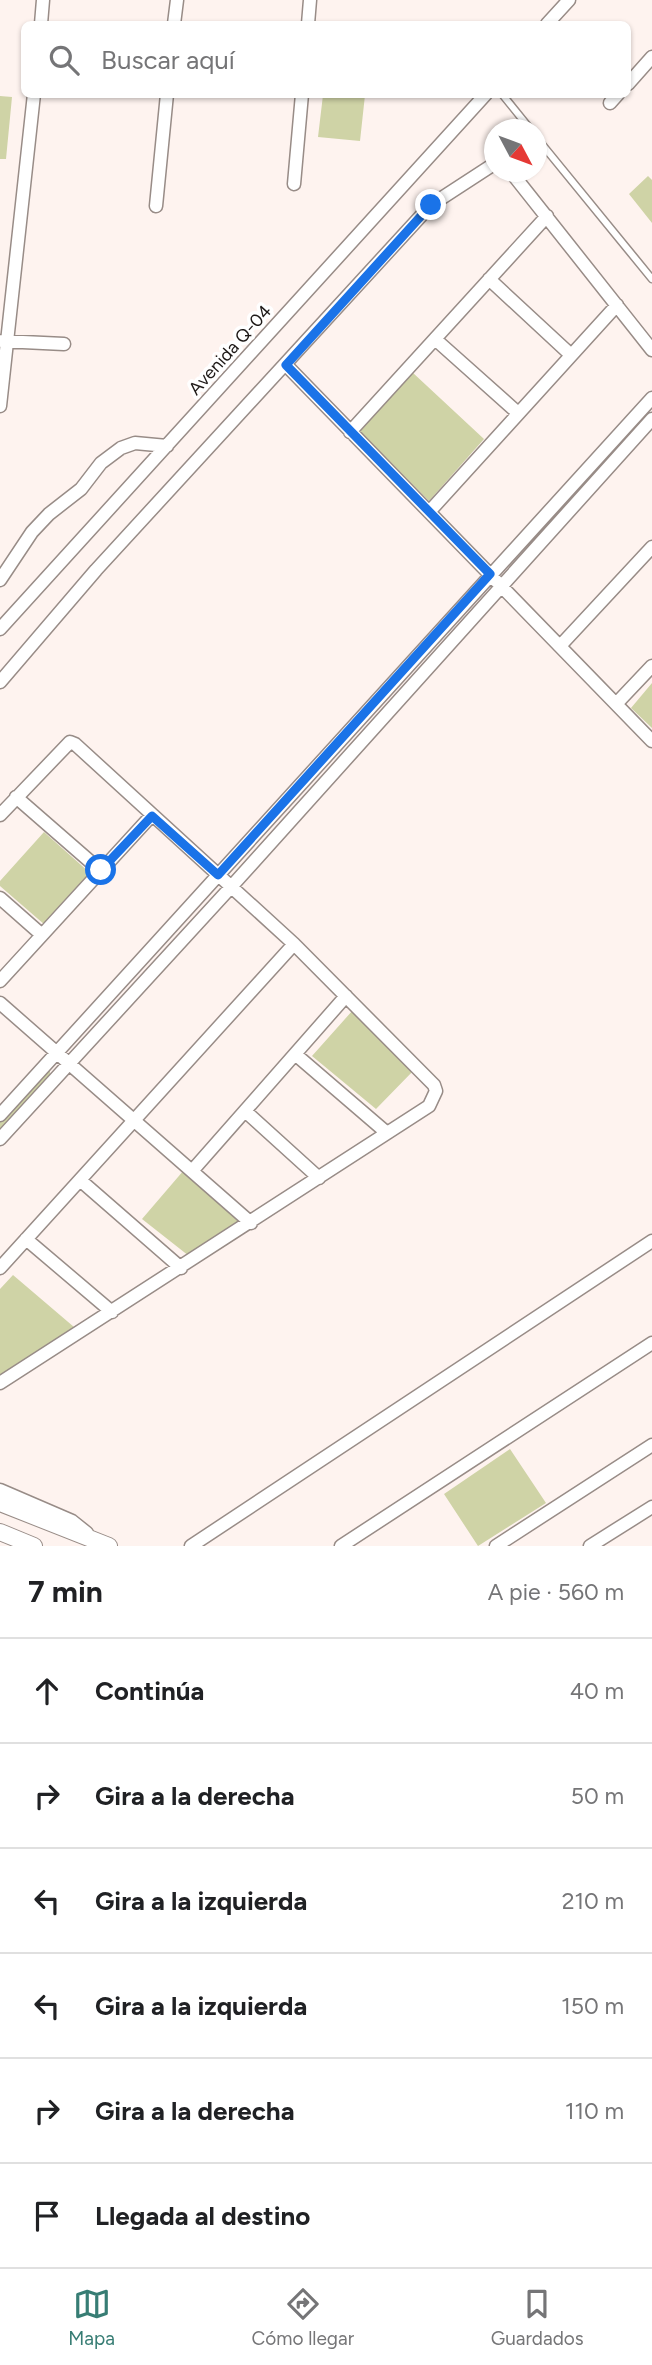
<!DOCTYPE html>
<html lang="es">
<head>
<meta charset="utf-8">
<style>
  :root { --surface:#fff; --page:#f6f6f6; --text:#202124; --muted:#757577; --line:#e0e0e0; --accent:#377d74 }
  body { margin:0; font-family:Figtree,sans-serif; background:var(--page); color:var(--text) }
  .compass { position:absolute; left:484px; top:119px; width:63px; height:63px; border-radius:50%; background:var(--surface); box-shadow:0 2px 5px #0004; rotate:131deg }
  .stop { position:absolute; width:21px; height:21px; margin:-16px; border:5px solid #1a73e8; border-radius:50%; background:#fff }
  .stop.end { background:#1a73e8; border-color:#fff; box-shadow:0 2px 7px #0008 }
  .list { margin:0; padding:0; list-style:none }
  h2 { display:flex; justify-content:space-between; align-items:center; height:91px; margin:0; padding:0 28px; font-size:30px }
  h2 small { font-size:23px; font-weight:400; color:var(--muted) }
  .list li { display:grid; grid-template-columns:46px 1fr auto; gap:21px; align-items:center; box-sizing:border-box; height:105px; padding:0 28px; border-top:2px solid var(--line) }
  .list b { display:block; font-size:26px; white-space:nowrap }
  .list em { font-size:23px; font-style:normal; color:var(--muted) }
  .icon { flex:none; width:38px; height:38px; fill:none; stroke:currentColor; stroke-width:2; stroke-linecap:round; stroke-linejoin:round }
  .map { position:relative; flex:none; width:652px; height:1546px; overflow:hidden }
  .search { position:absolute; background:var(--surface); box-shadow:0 2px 5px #0004; left:21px; right:21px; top:21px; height:77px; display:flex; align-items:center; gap:18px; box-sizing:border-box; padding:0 24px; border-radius:10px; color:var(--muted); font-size:26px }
  .sheet { height:721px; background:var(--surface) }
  nav { display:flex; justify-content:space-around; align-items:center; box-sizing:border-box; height:98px; border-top:2px solid var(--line); background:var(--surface); font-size:19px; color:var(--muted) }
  nav a { display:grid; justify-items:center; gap:4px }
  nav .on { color:var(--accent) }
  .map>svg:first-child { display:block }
  .green { fill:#cfd3a6 }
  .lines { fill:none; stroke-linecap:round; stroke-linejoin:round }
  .service-casing { stroke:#988c87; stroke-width:9 }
  .minor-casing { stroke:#988c87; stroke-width:15 }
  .secondary-casing { stroke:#988c87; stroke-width:18 }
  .service { stroke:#fff; stroke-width:6 }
  .minor { stroke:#fff; stroke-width:12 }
  .secondary { stroke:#fff; stroke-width:16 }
  .route { stroke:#1a73e8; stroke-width:9 }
  .labels { text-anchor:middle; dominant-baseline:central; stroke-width:7; stroke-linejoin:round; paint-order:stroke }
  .street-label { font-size:18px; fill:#1e1917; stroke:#fff }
</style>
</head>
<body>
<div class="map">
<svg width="652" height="1546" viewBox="0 0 652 1546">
  <rect width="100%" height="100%" fill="#fef3ef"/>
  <path class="green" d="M 323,95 L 365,95 L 360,141 L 318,137 Z
    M 0,96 L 12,97 L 6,159 L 0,159 Z
    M 648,176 L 652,180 L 652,223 L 629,194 Z
    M 412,372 L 484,439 L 429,501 L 359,430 Z
    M 652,683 L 652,728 L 631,708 Z
    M 44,832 L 90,873 L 90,879 L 45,925 L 0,886 L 0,881 Z
    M 353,1010 L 415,1069 L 376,1109 L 312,1056 Z
    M 50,1070 L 50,1076 L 0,1130 L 0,1122 Z
    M 184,1170 L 242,1225 L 189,1256 L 142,1219 Z
    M 13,1275 L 74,1327 L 0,1376 L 0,1289 Z
    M 510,1449 L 546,1503 L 478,1546 L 444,1494 Z"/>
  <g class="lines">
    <g class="service-casing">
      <path id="service" d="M 502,94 L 531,130
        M 536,137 L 652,279"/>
    </g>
    <g class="minor-casing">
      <path id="minor" d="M 41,24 L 43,0
        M 174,24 L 177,0
        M 308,24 L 310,0
        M 547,24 L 569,0
        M 628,84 L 652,57
        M 610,103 L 618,94
        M 511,172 L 652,350
        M 294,184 L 302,94
        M 156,206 L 167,94
        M 489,279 L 571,355
        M 435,339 L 518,413
        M 2,341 L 64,344
        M 286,365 L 652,741
        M 0,406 L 34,94
        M 350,432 L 547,216
        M 429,512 L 617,305
        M 0,580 L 32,532 L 49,514 L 81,489 L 101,463 L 121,448 L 135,443 L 167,446
        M 0,629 L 486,94
        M 560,646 L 652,547
        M 0,682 L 96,570 L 431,205 L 494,164
        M 616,704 L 652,666
        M 16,797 L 101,871
        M 0,815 L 70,742 L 75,744 L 294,944 L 434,1085 L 436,1091 L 429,1106 L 0,1383
        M 0,898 L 42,935
        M 0,981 L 152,815
        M 0,1003 L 251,1223
        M 295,1054 L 387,1133
        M 245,1111 L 319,1178
        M 0,1115 L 652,398
        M 0,1139 L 231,887 L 652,419
        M 192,1171 L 346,996
        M 80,1180 L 181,1268
        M 26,1239 L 112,1312
        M 0,1268 L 294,944
        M 0,1490 L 72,1521 L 87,1533
        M 191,1546 L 652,1241
        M 341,1546 L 652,1343
        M 496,1546 L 652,1445
        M 590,1546 L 652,1507"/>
    </g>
    <g class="secondary-casing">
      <path id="secondary" d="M 0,1503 L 109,1546
        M 0,1532 L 34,1546"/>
    </g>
    <use href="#service" class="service"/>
    <use href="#minor" class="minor"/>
    <use href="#secondary" class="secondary"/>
  </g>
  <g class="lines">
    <path class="route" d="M 101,870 L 152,816 L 218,875 L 490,574 L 286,365 L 431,205"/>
  </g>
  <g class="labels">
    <g class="street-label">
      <text transform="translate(230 350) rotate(-48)">Avenida Q-04</text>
    </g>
  </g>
</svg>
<svg class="compass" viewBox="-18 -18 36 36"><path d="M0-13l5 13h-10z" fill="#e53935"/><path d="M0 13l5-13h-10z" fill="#757577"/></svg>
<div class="stop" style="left:101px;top:870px"></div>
<div class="stop end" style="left:431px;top:205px"></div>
<div class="search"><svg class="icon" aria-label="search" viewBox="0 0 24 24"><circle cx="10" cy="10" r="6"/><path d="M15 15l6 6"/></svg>Buscar aquí</div>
</div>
<section class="sheet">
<h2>7 min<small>A pie · 560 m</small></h2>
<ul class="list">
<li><svg class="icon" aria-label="ahead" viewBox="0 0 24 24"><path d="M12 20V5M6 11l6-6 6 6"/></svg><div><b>Continúa</b></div><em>40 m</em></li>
<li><svg class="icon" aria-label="right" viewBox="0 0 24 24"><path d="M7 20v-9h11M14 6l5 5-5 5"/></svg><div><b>Gira a la derecha</b></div><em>50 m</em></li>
<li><svg class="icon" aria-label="left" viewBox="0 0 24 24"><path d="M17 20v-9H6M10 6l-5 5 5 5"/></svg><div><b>Gira a la izquierda</b></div><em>210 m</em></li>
<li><svg class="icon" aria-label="left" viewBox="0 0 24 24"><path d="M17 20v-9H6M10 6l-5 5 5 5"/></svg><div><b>Gira a la izquierda</b></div><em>150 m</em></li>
<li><svg class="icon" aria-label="right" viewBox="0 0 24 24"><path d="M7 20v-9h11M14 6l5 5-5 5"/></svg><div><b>Gira a la derecha</b></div><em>110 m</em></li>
<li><svg class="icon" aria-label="arrive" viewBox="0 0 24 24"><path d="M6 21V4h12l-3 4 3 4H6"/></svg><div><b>Llegada al destino</b></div></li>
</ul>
</section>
<nav>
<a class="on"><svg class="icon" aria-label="map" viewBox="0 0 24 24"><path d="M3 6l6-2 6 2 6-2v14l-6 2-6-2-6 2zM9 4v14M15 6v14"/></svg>Mapa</a>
<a><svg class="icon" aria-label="directions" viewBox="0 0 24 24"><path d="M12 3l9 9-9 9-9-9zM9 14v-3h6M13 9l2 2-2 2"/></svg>Cómo llegar</a>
<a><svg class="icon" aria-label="saved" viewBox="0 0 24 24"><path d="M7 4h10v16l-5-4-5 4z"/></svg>Guardados</a>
</nav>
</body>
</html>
